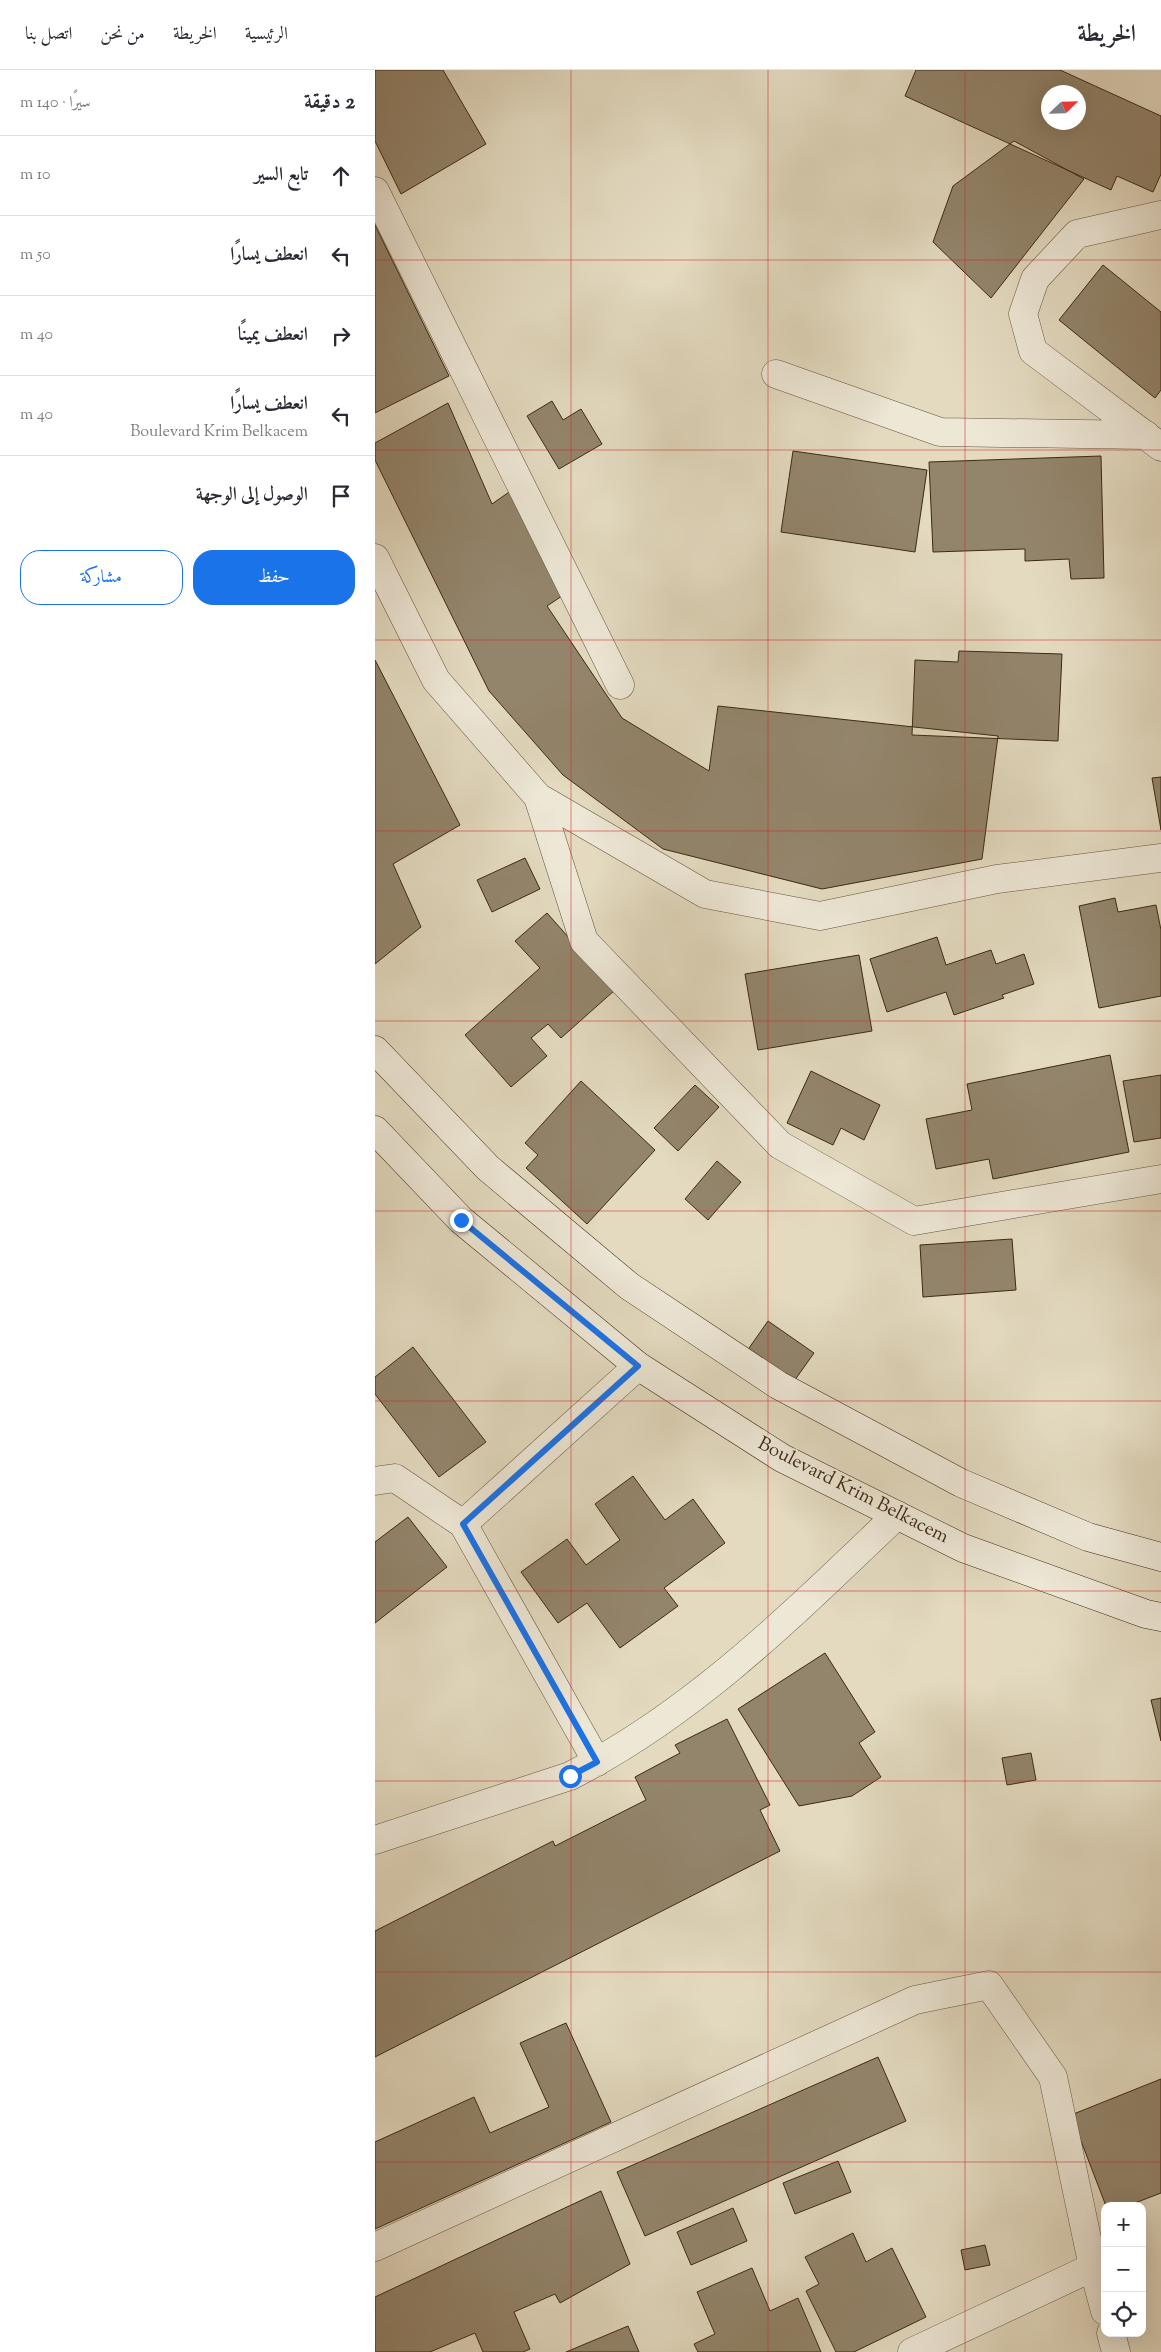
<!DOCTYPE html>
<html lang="ar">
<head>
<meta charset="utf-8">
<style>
  :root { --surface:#fff; --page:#f2f2f3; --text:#2b2b33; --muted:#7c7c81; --line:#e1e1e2; --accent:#1a73e8 }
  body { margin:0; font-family:"Sorts Mill Goudy",Amiri,serif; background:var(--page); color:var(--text); direction:rtl }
  .controls { position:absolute; right:15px; bottom:15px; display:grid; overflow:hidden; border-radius:10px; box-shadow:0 5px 20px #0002 }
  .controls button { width:45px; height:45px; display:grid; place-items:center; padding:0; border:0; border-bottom:1px solid var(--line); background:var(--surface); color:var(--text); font:25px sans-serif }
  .compass { position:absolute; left:666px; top:15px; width:45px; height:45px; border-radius:50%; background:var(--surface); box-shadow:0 5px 20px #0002; rotate:67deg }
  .stop { position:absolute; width:15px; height:15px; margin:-11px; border:4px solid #1a73e8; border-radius:50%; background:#fff }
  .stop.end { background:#1a73e8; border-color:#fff; box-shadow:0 1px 5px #0008 }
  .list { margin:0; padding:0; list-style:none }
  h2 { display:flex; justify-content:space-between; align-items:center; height:65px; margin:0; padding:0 20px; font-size:21px }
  h2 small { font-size:16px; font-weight:400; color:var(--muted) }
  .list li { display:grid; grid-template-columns:32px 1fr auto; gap:15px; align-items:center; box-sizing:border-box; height:80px; padding:0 20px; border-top:1px solid var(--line) }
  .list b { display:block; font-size:19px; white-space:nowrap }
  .list p { margin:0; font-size:16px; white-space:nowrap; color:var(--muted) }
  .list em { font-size:16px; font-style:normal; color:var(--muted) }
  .actions { display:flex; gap:10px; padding:15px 20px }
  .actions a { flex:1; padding:11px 0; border:1px solid var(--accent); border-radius:20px; text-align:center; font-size:18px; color:var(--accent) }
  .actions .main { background:var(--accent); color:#fff }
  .icon { flex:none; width:28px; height:28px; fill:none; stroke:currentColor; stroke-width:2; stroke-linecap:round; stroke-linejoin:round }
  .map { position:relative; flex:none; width:786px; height:2282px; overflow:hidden; direction:ltr }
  header { display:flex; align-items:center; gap:30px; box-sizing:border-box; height:70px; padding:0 25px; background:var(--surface); border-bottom:1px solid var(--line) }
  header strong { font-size:24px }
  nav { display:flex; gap:28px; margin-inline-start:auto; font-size:18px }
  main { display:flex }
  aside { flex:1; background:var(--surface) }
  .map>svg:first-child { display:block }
  .building { fill:#93856c; stroke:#3d2912; fill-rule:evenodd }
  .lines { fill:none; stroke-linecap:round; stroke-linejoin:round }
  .minor-casing { stroke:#66553e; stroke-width:29 }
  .secondary-casing { stroke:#3d2912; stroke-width:29 }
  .minor { stroke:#ede7d6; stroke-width:28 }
  .secondary { stroke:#ede7d6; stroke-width:28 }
  .route { stroke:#1a73e8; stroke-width:6 }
  .grid { fill:none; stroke:#d62828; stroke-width:1; stroke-opacity:0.55 }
  .labels { text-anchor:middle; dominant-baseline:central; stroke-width:4; stroke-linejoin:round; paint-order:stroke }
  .street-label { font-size:19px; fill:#3d2912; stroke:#ede7d6 }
</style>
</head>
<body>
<header>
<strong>الخريطة</strong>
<nav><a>الرئيسية</a><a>الخريطة</a><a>من نحن</a><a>اتصل بنا</a></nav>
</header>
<main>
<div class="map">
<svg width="786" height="2282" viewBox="0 0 786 2282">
  <rect width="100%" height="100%" fill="#e3dac0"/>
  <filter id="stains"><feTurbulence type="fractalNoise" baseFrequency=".004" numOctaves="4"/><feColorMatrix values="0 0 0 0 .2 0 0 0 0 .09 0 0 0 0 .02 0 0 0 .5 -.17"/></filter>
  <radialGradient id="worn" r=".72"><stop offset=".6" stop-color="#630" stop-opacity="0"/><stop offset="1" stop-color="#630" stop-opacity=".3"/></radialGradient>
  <path class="building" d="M 0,0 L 68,0 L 111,74 L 26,124 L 0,71 Z
    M 541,0 L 685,0 L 786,46 L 786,104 L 778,122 L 742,106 L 736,120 L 530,26 ZM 674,22 L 704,22 L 704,52 L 674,52 Z
    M 639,71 L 709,109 L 616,228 L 558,172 L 578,116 Z
    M 0,155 L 74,306 L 0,343 Z
    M 728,195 L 786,242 L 786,320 L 780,328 L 684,250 Z
    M 177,331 L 188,350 L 206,339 L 227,374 L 184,399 L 152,346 Z
    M 73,333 L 117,434 L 137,420 L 190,524 L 172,536 L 247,648 L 334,701 L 343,636 L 623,666 L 607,789 L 447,819 L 288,779 L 188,705 L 114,621 L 0,390 L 0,373 Z
    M 418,381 L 552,400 L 540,482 L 406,462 Z
    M 726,386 L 729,508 L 696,509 L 694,489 L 650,491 L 650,479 L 558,482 L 554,392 Z
    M 584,581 L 687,584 L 683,671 L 537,665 L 540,590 L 583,592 Z
    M 0,590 L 85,755 L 18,794 L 46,857 L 0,894 Z
    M 786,707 L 786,760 L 777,708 Z
    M 150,788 L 165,819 L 117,842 L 102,810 Z
    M 740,828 L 743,842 L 781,835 L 786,860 L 786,926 L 724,938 L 704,836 Z
    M 172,843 L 240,920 L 186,968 L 173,954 L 156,968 L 172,986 L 136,1017 L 90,965 L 165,898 L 140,871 Z
    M 562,867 L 571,895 L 616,880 L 621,894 L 649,884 L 659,914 L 627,925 L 629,928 L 579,945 L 571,922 L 512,942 L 495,889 Z
    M 484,885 L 497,961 L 383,980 L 370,904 Z
    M 735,985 L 754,1082 L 618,1109 L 614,1089 L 561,1099 L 551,1049 L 597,1040 L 592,1014 Z
    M 436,1001 L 505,1035 L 489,1070 L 466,1058 L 458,1075 L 412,1053 Z
    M 786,1005 L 786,1068 L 759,1072 L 748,1011 Z
    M 206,1011 L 280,1080 L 212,1154 L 151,1098 L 163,1085 L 150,1073 Z
    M 320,1015 L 344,1037 L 303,1081 L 279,1058 Z
    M 342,1091 L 366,1112 L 333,1150 L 310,1129 Z
    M 637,1169 L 641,1220 L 548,1227 L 545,1175 Z
    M 393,1251 L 439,1283 L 405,1331 L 360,1298 Z
    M 38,1277 L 111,1372 L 64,1407 L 0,1324 L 0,1307 Z
    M 258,1406 L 290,1450 L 318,1429 L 350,1473 L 289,1518 L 303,1536 L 245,1578 L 212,1533 L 183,1553 L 146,1502 L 192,1469 L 211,1495 L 245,1470 L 220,1434 Z
    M 33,1447 L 72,1497 L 0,1553 L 0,1472 Z
    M 450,1583 L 500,1662 L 484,1673 L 506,1707 L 477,1726 L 424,1736 L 363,1639 Z
    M 786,1628 L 786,1671 L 776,1630 Z
    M 352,1649 L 395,1735 L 385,1740 L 405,1781 L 0,1987 L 0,1861 L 178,1771 L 180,1776 L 271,1730 L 260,1707 L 305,1683 L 300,1675 Z
    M 656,1683 L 661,1710 L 632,1715 L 627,1688 Z
    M 191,1953 L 236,2052 L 0,2159 L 0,2072 L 99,2027 L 115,2063 L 174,2037 L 145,1973 Z
    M 503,1987 L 531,2051 L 270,2166 L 242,2102 Z
    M 786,2009 L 786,2123 L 752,2136 L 731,2136 L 696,2045 Z
    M 463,2091 L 476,2122 L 420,2144 L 408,2113 Z
    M 226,2121 L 255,2194 L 185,2233 L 180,2224 L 139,2242 L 155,2279 L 148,2282 L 108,2282 L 100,2263 L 55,2282 L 0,2282 L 0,2227 Z
    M 358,2138 L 372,2171 L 316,2195 L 302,2162 Z
    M 478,2163 L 491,2192 L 517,2178 L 551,2247 L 479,2282 L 461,2282 L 431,2221 L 444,2214 L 430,2187 Z
    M 610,2175 L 615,2195 L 590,2200 L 586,2180 Z
    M 377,2198 L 395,2241 L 423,2228 L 446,2282 L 323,2282 L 319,2274 L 340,2264 L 322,2222 Z
    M 253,2256 L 264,2282 L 191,2282 Z"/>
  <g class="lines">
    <g class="minor-casing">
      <path id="minor" d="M 0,121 L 245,615
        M 786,145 L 702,164 L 660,209 L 648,244 L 658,281 L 786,377
        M 401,304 L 565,362 L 771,365
        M 0,488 L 61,610 L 163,727 L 330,824 L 445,846 L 622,809 L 786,788
        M 163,727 L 209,871 L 405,1075 L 539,1151 L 786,1109
        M 0,1411 L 20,1408 L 88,1454 L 222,1692
        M 88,1454 L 263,1296
        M 0,1770 L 195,1706 C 321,1642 421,1541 522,1445
        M 0,2177 L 540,1930 L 614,1915 L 678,2007 L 718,2197 L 730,2241
        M 736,2263 L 741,2282
        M 537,2282 L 718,2197"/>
    </g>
    <g class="secondary-casing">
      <path id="secondary" d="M 0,980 L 113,1098 L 254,1216 L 403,1315 L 586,1413 L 713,1467 L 786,1487
        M 0,1060 L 86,1150 L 263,1296 L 407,1388 L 588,1478 L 771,1544 L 786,1547"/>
    </g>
    <use href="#minor" class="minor"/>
    <use href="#secondary" class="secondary"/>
  </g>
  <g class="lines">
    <path class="route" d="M 86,1150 L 263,1296 L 88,1454 L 222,1692 L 195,1706"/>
  </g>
  <path class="grid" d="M 196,0 L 196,2282M 393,0 L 393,2282M 590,0 L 590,2282M 0,190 L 786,190M 0,380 L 786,380M 0,570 L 786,570M 0,761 L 786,761M 0,951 L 786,951M 0,1141 L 786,1141M 0,1331 L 786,1331M 0,1521 L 786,1521M 0,1711 L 786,1711M 0,1902 L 786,1902M 0,2092 L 786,2092"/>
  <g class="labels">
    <g class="street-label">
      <text transform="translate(478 1421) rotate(27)">Boulevard Krim Belkacem</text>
    </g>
  </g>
  <rect width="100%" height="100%" filter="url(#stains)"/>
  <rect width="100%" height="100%" fill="url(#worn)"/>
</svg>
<div class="controls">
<button>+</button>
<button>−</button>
<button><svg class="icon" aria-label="locate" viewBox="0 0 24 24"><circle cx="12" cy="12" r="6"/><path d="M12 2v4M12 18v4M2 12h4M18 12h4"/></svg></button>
</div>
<svg class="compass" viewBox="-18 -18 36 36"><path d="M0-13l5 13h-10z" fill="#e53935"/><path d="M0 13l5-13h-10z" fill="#7c7c81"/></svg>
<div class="stop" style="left:195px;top:1706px"></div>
<div class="stop end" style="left:86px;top:1150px"></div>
</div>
<aside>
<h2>2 دقيقة<small>سيرًا · 140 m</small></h2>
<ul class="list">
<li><svg class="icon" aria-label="ahead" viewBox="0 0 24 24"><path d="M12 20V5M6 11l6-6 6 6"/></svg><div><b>تابع السير</b></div><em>10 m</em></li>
<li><svg class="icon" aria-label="left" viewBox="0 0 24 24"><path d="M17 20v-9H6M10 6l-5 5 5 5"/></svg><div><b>انعطف يسارًا</b></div><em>50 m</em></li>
<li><svg class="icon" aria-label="right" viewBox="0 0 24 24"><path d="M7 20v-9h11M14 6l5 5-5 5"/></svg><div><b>انعطف يمينًا</b></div><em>40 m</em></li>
<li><svg class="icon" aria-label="left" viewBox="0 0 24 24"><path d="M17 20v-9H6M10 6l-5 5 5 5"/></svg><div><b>انعطف يسارًا</b><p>Boulevard Krim Belkacem</p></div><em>40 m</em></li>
<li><svg class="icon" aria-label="arrive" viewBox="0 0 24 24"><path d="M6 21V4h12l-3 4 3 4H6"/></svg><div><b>الوصول إلى الوجهة</b></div></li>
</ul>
<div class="actions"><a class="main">حفظ</a><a>مشاركة</a></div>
</aside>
</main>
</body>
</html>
